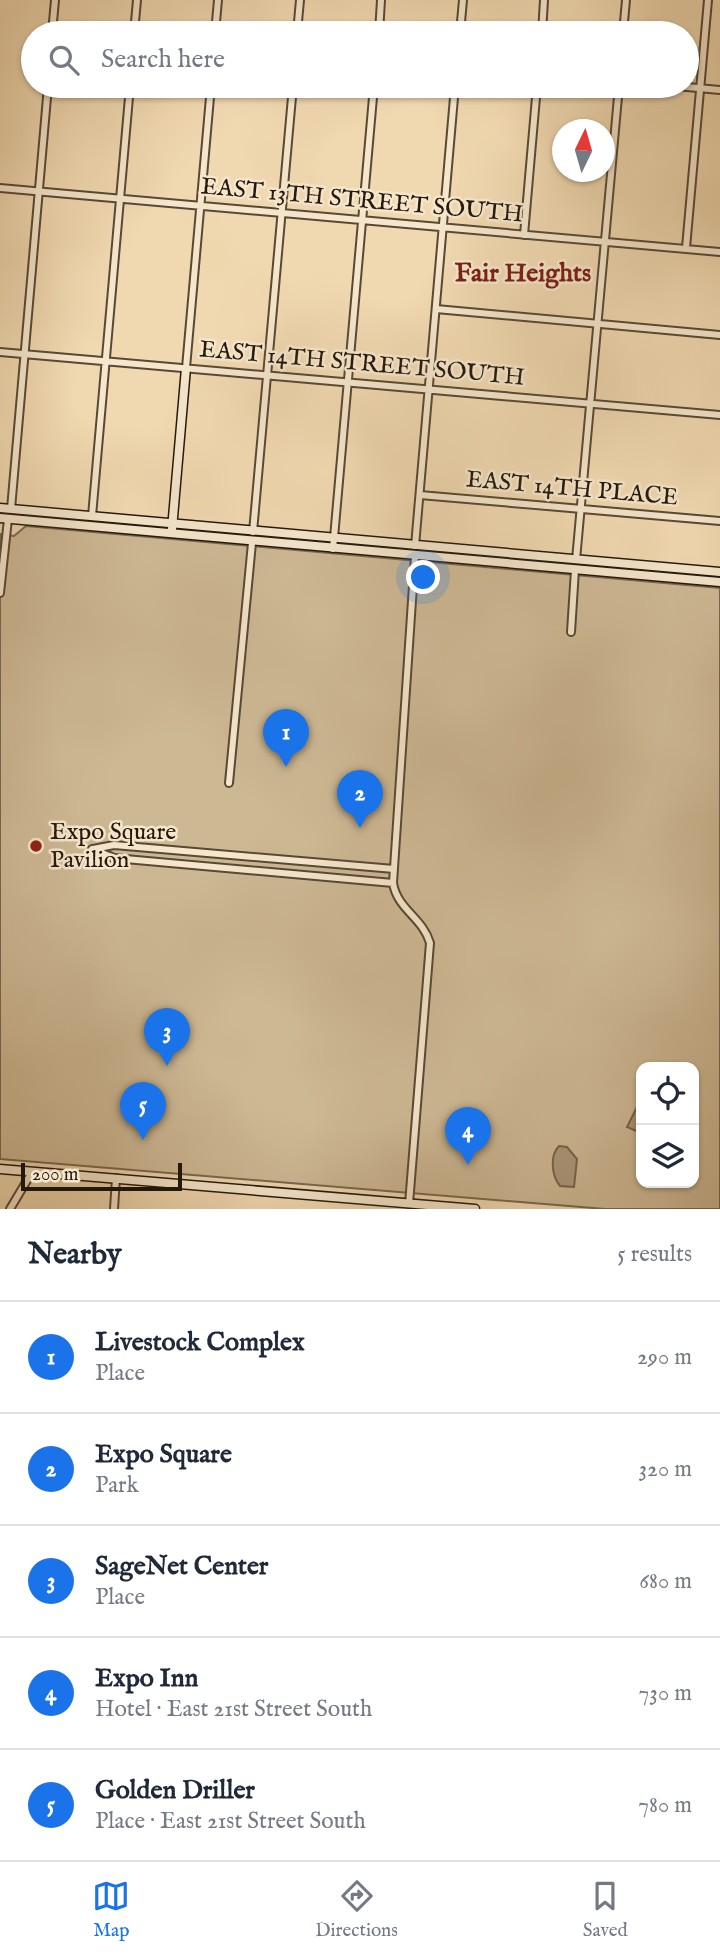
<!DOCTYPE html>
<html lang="en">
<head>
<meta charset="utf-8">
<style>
  :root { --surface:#fff; --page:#f6f6f7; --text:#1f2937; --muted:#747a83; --line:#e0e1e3; --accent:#1a73e8 }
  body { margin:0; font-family:"IM FELL English",serif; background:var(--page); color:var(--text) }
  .controls { position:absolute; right:21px; bottom:21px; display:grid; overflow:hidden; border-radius:14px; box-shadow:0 2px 5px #0004 }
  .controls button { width:63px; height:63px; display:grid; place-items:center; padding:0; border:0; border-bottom:2px solid var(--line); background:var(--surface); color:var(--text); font:35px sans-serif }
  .compass { position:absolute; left:552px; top:119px; width:63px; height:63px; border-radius:50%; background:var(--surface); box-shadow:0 2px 5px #0004; rotate:5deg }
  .scale { position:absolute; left:21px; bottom:18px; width:161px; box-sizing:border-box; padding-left:7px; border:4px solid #25190c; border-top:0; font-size:19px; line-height:24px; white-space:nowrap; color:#25190c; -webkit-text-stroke:5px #f5e6cc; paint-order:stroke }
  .you { position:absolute; left:424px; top:578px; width:24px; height:24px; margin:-18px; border:5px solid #fff; border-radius:50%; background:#1a73e8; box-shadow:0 0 0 10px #1a73e833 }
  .badge { display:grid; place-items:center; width:46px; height:46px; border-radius:50%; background:var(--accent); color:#fff; font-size:23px; font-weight:700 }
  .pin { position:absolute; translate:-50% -58px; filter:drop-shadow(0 2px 4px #0008) }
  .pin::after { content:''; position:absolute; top:37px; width:24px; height:21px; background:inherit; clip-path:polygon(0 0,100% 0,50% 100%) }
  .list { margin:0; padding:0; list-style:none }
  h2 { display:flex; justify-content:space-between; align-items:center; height:91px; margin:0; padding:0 28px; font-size:30px }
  h2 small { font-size:23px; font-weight:400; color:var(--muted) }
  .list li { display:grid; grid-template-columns:46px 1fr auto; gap:21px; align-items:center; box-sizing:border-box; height:112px; padding:0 28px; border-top:2px solid var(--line) }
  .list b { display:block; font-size:26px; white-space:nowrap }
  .list p { margin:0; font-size:23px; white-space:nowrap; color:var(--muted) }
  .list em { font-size:23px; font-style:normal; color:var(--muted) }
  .icon { flex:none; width:38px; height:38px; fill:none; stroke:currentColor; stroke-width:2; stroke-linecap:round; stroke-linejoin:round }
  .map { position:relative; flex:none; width:720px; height:1209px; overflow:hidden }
  .search { position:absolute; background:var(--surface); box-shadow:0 2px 5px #0004; left:21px; right:21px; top:21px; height:77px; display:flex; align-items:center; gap:18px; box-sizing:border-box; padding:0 24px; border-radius:38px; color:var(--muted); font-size:26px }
  .sheet { height:651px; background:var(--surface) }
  nav { display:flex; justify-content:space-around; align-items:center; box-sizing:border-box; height:98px; border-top:2px solid var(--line); background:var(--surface); font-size:19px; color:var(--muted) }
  nav a { display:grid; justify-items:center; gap:4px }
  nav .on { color:var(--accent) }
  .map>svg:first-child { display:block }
  .green { fill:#cdb894; stroke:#796850; stroke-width:2; fill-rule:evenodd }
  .water { fill:#ab9778; stroke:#75654d; stroke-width:2 }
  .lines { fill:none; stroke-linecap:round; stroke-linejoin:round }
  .street-casing { stroke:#584935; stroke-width:10 }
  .secondary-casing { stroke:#25190c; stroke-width:11 }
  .street { stroke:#f5e6cc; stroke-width:6 }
  .secondary { stroke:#f5e6cc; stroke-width:8 }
  .poi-dot { fill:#8f2418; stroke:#f5e6cc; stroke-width:2.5 }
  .labels { text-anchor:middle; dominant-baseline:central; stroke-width:5; stroke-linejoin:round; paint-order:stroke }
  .street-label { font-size:24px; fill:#25190c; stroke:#f5e6cc }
  .poi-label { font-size:24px; fill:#25190c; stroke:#f5e6cc; text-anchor:start }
  .neighbourhood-label { font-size:26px; font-weight:bold; fill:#7a1f14; stroke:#f5e6cc }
</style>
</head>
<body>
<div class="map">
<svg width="720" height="1209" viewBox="0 0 720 1209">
  <rect width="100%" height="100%" fill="#f0d8b0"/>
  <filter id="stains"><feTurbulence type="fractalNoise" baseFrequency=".00286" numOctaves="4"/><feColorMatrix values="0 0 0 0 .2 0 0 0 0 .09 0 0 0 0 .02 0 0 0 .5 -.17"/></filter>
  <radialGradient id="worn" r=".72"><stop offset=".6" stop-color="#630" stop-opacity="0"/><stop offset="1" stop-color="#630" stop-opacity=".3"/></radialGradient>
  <path class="green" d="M 26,526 L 720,588 L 720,1209 L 605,1209 L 0,1159 L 0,534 L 14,536 ZM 641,1067 L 694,1067 L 694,1183 L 641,1183 Z"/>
  <path class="water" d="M 641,1086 L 641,1133 L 627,1127 L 640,1101 Z
    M 559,1146 L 567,1147 L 577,1159 L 574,1187 L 560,1186 C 551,1175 550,1155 559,1146 Z"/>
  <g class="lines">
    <g class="street-casing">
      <path id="street" d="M 52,33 L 55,0
        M 134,33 L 137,0
        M 215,33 L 218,0
        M 297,33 L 300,0
        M 379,33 L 381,0
        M 460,33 L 463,0
        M 542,33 L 544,0
        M 623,33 L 626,0
        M 676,86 L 720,90
        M 0,188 L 720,252
        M 524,235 L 537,86
        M 686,248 L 708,0
        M 436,309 L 720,335
        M 0,352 L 720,415
        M 186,368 L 211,86
        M 420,495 L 720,521
        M 11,509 L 48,86
        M 92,516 L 130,86
        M 253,532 L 293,86
        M 415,546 L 455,86
        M 333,549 L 374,86
        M 576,560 L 619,86
        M 0,593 L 8,519
        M 571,632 L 575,570
        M 229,783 L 252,543
        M 92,849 L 114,858 L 393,883
        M 93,849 L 114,845 L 394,869
        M 409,1204 L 430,943 C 423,918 397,909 393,883 L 415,556
        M 10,1209 L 32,1172
        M 114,1209 L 116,1178"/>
    </g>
    <g class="secondary-casing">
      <path id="secondary" d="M 0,508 L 720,572
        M 0,518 L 720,582
        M 172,529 L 186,368
        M 0,1169 L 475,1209"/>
    </g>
    <use href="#street" class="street"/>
    <use href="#secondary" class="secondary"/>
  </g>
  <circle class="poi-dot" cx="36" cy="846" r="7"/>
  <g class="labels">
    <g class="street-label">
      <text transform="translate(362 201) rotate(5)">EAST 13TH STREET SOUTH</text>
      <text transform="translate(362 364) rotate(5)">EAST 14TH STREET SOUTH</text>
      <text transform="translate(572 489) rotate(5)">EAST 14TH PLACE</text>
    </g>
    <g class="poi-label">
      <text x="50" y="832">Expo Square<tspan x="50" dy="28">Pavilion</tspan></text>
    </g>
    <g class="neighbourhood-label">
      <text x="523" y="273">Fair Heights</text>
    </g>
  </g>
  <rect width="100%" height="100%" filter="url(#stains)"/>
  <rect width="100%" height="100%" fill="url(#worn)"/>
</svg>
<div class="controls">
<button><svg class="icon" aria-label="locate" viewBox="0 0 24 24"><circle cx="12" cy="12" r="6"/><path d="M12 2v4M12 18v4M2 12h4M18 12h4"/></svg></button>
<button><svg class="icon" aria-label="layers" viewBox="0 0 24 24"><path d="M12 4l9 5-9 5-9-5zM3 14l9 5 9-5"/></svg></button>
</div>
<svg class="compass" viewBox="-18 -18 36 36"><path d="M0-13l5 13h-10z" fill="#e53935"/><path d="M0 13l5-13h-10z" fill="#747a83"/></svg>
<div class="scale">200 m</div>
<div class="you"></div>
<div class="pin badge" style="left:286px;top:767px">1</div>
<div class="pin badge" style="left:360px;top:828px">2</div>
<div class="pin badge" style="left:167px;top:1066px">3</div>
<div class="pin badge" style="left:468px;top:1165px">4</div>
<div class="pin badge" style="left:143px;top:1140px">5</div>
<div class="search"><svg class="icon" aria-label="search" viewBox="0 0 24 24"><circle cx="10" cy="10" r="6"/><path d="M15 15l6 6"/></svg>Search here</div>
</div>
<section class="sheet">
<h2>Nearby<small>5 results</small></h2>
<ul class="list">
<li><span class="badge">1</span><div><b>Livestock Complex</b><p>Place</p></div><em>290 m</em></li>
<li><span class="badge">2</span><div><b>Expo Square</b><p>Park</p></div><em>320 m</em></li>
<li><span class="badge">3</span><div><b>SageNet Center</b><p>Place</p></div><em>680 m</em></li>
<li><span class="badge">4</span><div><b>Expo Inn</b><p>Hotel · East 21st Street South</p></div><em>730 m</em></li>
<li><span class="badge">5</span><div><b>Golden Driller</b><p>Place · East 21st Street South</p></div><em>780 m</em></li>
</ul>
</section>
<nav>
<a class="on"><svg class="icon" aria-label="map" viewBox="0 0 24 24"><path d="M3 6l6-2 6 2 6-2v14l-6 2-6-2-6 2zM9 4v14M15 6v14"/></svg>Map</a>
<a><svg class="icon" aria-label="directions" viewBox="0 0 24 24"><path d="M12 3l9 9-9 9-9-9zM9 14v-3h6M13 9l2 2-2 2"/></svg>Directions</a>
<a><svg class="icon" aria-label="saved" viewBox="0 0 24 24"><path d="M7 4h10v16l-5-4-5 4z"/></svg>Saved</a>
</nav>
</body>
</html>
